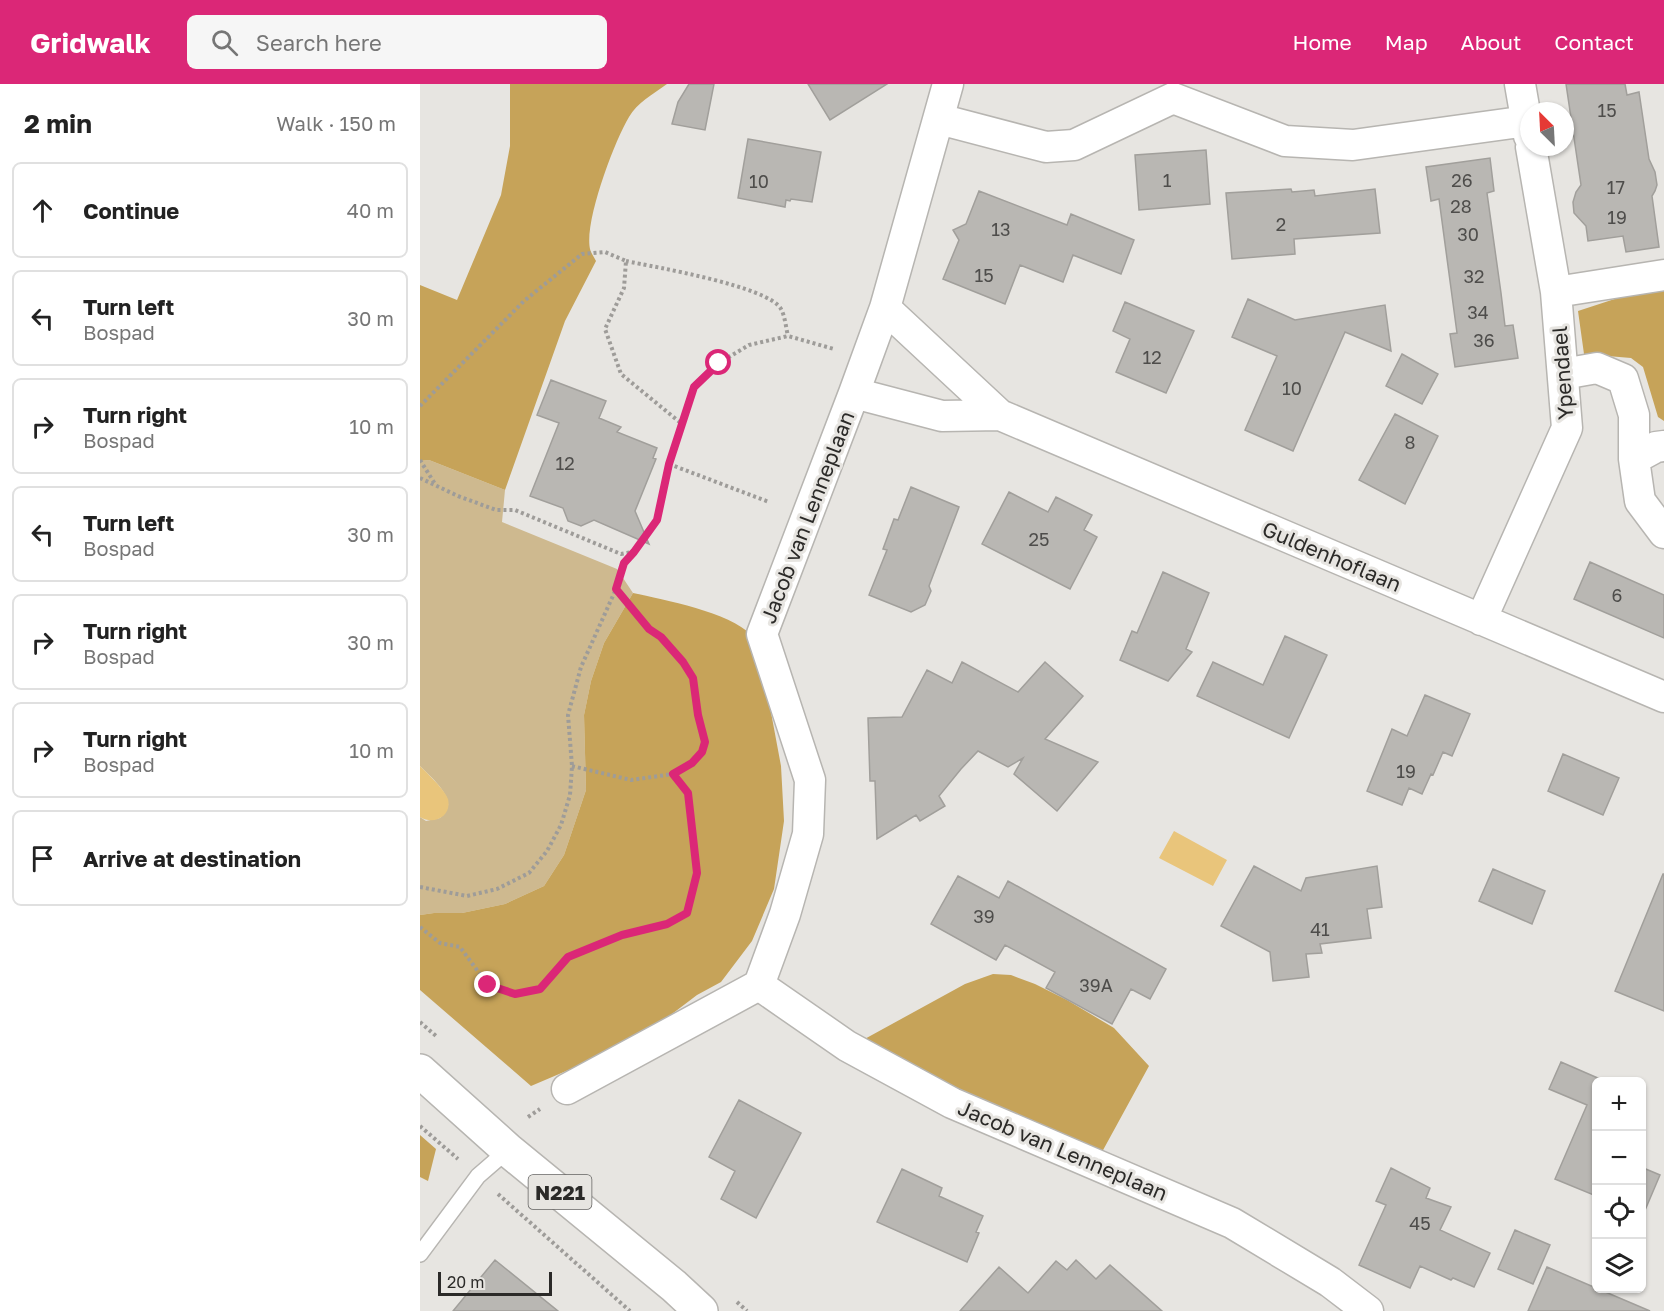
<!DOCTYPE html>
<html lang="en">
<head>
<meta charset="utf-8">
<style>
  :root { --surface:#fff; --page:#f6f6f6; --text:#222; --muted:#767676; --line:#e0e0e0; --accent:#db2777 }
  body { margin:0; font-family:"Golos Text",sans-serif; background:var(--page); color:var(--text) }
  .controls { position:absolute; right:18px; bottom:18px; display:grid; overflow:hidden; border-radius:9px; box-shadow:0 2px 4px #0004 }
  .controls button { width:54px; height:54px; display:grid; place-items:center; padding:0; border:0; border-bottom:2px solid var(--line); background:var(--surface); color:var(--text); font:30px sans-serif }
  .compass { position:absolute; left:1100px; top:18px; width:54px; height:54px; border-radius:50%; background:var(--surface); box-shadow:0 2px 4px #0004; rotate:336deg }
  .scale { position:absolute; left:18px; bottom:15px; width:114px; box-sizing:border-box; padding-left:6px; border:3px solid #2b2a28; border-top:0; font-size:16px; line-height:21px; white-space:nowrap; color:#2b2a28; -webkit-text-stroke:4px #e7e5e1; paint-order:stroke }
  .stop { position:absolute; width:18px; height:18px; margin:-14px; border:4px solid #db2777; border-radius:50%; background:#fff }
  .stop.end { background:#db2777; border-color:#fff; box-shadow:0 2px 6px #0008 }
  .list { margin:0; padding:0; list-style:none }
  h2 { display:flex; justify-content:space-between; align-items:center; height:78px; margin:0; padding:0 24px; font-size:26px }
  h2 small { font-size:20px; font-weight:400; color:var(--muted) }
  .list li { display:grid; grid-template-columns:39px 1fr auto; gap:18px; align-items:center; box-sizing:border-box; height:96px; margin:0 12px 12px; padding:0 12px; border:2px solid var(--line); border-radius:9px }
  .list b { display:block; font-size:22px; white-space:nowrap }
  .list p { margin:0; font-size:20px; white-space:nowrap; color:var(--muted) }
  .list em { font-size:20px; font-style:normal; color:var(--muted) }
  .icon { flex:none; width:33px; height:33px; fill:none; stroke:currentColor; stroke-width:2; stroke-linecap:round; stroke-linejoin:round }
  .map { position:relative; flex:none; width:1244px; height:1227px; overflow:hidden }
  header { display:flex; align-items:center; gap:36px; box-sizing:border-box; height:84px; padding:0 30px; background:var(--accent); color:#fff }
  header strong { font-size:28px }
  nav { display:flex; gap:33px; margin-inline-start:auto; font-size:21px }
  .search { width:420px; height:54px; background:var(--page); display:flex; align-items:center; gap:15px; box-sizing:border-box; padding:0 21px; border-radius:9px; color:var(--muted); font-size:22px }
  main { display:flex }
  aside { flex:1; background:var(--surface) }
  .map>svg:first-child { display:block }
  .green { fill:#ceb98f }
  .forest { fill:#c6a359 }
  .water { fill:#e9c57b }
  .building { fill:#b9b7b3; stroke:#a19f9b; stroke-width:1.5 }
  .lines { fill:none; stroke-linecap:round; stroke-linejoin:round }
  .service-casing { stroke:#b7b5b1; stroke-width:18 }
  .minor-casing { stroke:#b7b5b1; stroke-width:33 }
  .primary-casing { stroke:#b7b5b1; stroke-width:36 }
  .path { stroke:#9e9c99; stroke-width:4; stroke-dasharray:3 3; stroke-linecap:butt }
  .service { stroke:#fff; stroke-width:15 }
  .minor { stroke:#fff; stroke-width:30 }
  .primary { stroke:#fff; stroke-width:33 }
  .route { stroke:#db2777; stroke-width:8 }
  .labels { text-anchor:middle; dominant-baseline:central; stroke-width:6; stroke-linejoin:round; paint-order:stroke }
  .number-label { font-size:18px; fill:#4e4d4b }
  .shield { fill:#e7e5e1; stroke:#636260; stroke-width:1.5 }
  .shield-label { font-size:20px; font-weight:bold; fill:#2b2a28 }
  .street-label { font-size:21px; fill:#2b2a28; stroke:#e7e5e1 }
</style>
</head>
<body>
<header>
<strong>Gridwalk</strong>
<div class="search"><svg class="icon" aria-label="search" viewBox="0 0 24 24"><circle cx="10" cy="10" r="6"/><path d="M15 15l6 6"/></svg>Search here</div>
<nav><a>Home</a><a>Map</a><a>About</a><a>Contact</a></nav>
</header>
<main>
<aside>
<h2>2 min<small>Walk · 150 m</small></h2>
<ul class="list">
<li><svg class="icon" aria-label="ahead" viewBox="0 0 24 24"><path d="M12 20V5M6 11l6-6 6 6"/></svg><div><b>Continue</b></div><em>40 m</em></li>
<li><svg class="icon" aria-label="left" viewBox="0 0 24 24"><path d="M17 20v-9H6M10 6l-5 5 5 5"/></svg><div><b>Turn left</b><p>Bospad</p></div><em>30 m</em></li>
<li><svg class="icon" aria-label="right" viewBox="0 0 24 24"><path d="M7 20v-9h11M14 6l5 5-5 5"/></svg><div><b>Turn right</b><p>Bospad</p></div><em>10 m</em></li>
<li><svg class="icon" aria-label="left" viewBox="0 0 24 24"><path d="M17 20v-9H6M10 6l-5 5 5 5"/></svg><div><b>Turn left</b><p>Bospad</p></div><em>30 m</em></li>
<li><svg class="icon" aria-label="right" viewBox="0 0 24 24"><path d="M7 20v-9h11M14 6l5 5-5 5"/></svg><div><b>Turn right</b><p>Bospad</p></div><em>30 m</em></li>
<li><svg class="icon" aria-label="right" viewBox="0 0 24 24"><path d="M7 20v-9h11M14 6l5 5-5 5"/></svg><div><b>Turn right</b><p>Bospad</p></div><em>10 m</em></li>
<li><svg class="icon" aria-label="arrive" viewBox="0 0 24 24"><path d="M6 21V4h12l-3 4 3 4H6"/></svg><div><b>Arrive at destination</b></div></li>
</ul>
</aside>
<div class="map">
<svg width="1244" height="1227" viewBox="0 0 1244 1227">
  <rect width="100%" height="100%" fill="#e7e5e1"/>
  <path class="green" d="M 9,376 L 85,406 L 82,438 L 197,485 L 213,509 L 184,559 L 171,597 L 164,631 L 166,706 L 144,771 L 124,802 L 85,820 L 42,829 L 14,829 L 0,831 L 0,733 L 6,737 L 20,734 C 23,731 27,727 28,722 C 30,709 8,690 0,682 L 0,377 Z"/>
  <path class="forest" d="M 90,0 L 247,0 C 233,10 217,19 209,33 C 194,58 164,138 170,165 C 171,169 174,173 176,177 L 145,237 L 85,406 L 9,376 L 0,377 L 0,201 L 37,216 L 81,111 L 90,62 Z
    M 1244,203 L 1244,337 L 1238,333 L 1223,283 L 1211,274 L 1164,270 L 1158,227 L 1213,209 Z
    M 213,509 C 244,516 310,528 331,551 L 350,623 L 361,682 L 364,737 L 354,805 L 332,857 L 301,898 L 277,911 L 248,933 L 172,976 L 111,1002 L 0,906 L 0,831 L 14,829 L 42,829 L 85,820 L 124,802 L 144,771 L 166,706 L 164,631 L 171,597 L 184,559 Z
    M 573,890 L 591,891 L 615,900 L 647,916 L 694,944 L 729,982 L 682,1068 C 601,1034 518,1000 441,957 L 545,900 Z
    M 0,1051 L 16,1065 L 8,1097 L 0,1093 Z"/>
  <path class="water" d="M 0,682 C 7,689 25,706 28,715 C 32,731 15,742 0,733 Z
    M 754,747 L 807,776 L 793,802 L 739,774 Z"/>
  <path class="building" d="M 269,0 L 294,0 L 285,46 L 252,40 L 258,18 Z
    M 388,0 L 467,0 L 410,36 Z
    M 1146,0 L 1205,0 L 1207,11 L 1219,8 L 1229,75 L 1235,88 L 1237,101 L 1235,107 L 1232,112 L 1239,163 L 1206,168 L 1203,152 L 1168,157 L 1166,142 L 1154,129 L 1153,118 L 1156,108 L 1161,101 Z
    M 328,55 L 401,68 L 392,118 L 371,115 L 370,117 L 366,116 L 365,123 L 318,114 Z
    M 786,66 L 790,120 L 719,126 L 715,71 Z
    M 1070,74 L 1074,107 L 1067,109 L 1081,209 L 1085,242 L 1093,241 L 1098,274 L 1035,283 L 1030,250 L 1037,249 L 1019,115 L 1011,117 L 1006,83 Z
    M 871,105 L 872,108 L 894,106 L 895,112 L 955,105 L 960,149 L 874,155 L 875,170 L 812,175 L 806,109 Z
    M 559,107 L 647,141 L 651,130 L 714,156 L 701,190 L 653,171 L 643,198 L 600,181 L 585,220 L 523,195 L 539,156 L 533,146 L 546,140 Z
    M 828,215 L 875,236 L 965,221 L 971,267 L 925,248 L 873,367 L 825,346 L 857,272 L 812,253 Z
    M 705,218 L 774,247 L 746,309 L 696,288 L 710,255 L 693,247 Z
    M 982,270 L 1018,290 L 1002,320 L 966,302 Z
    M 131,296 L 186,317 L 179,334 L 201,343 L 197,348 L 237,364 L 233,374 L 236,375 L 215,427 L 229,460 L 174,436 L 161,442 L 148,437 L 143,424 L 110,412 L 139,339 L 117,331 Z
    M 975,330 L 1018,352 L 985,420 L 939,396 Z
    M 491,403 L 539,423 L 509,502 L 511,507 L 505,521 L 491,528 L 449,511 L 467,466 L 463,465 L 474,435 L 478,436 Z
    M 589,408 L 628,428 L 636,413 L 672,431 L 664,446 L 677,453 L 650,505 L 562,460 Z
    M 1170,478 L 1244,511 L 1244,554 L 1154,515 Z
    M 743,488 L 789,509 L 766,565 L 772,568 L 748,597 L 700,576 L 712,547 L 717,549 Z
    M 865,552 L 907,571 L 869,654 L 777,612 L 793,578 L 843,601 Z
    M 542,578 L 598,608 L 625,578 L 663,612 L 625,655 L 678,678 L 637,727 L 594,690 L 603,674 L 588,683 L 558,667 L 541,685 L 519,712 L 525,722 L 500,737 L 496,731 L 457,755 L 455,697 L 450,697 L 448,634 L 482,633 L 507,586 L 532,599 Z
    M 1005,611 L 1050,630 L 1032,672 L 1023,668 L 1013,691 L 1011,690 L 1002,710 L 989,704 L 982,721 L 947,707 L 972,645 L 987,652 Z
    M 1143,670 L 1199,694 L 1183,731 L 1128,707 Z
    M 834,782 L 881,807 L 886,794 L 957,782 L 962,823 L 947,825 L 951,854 L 900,860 L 902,869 L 886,870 L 889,893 L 853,897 L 850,868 L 801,842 Z
    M 1073,785 L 1125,807 L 1112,840 L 1059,817 Z
    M 1243,790 L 1244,790 L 1244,927 L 1195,907 Z
    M 538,792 L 579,814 L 588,797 L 746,885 L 730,915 L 711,905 L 692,940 L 626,904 L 635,888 L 585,861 L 576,876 L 511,840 Z
    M 1141,978 L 1180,995 L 1179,998 L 1176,998 L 1176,1112 L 1135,1095 L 1167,1021 L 1129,1005 Z
    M 319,1016 L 381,1049 L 336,1134 L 301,1115 L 315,1087 L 289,1073 Z
    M 1221,1083 L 1240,1091 L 1223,1131 L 1221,1130 Z
    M 971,1084 L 1010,1104 L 1006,1114 L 1031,1123 L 1020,1146 L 1070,1169 L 1054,1203 L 1033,1194 L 1031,1196 L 1000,1182 L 990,1204 L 939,1181 L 966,1121 L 956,1117 Z
    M 482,1085 L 522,1104 L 519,1112 L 563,1132 L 556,1148 L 559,1149 L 547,1178 L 457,1138 Z
    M 1095,1146 L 1130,1161 L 1113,1200 L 1078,1185 Z
    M 75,1176 L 138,1227 L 33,1227 Z
    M 656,1176 L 676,1195 L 690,1181 L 742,1227 L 540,1227 L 579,1183 L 608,1209 L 636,1177 L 647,1186 Z
    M 1127,1183 L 1176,1204 L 1230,1227 L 1108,1227 Z"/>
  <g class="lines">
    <g class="service-casing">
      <path id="service" d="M 0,1170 L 58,1092 L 88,1066"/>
    </g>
    <g class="minor-casing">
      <path id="minor" d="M 1100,0 L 1109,52
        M 519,35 L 626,63 L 654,61 L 753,14 L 865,57 L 933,61 L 1107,37
        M 1136,208 L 1244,191
        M 465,224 L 580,331 L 1244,613
        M 1143,290 L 1177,284 L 1203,295 L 1214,331 L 1214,375 L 1220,417 L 1244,449
        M 434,309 L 522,332 L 580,331
        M 1214,375 L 1236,363 L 1244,362
        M 1061,536 L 1147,344 L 1136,208 L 1111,63
        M 339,901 L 365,830 L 388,750 L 390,696 L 342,550 L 434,309 L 465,224 L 528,0
        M 147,1005 L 339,901 L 427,962 L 532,1019 L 812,1139 L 910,1198 L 948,1227"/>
    </g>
    <g class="primary-casing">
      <path id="primary" d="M 0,987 L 88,1066 L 254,1202 L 281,1227"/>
    </g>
    <path class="path" d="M 206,177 C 234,183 348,202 361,225 C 365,232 366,244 368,252
      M 0,322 L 104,217 L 162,170 L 185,168 L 206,177 L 204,204 L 185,245 L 201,290 L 262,340
      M 0,376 L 15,400
      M 249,380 L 349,418
      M 0,394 L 38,412 L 76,426 L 95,426 L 201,470 L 212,468
      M 152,682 L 211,696 L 253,690 L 272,679 L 282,668 L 285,658 L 278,631 L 273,594 L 263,578 L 241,553 L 229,545 L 196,505
      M 0,803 L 47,812 L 77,805 L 109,789 L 127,767 L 141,741 L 150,711 L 152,682 L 148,631 L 161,583 L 196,505 L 204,479 L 214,468 L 237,436 L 249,380 L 274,303 L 299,279 L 329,261 L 368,252 L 414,265
      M 0,843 L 20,859 L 40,863 L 68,901 L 95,910 L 120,905 L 148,873 L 202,851 L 247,840 L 267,829 L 277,789 L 268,709 L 253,690
      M 0,938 L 16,952
      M 108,1033 L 120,1025
      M 0,1042 L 38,1075
      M 78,1110 L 210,1227
      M 317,1218 L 327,1227"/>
    <use href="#service" class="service"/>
    <use href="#minor" class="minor"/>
    <use href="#primary" class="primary"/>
  </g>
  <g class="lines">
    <path class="route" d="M 68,901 L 95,910 L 120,905 L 148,873 L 202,851 L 247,840 L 267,829 L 277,789 L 268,709 L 253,690 L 272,679 L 282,668 L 285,658 L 278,631 L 273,594 L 263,578 L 241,553 L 229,545 L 196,505 L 204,479 L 214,468 L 237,436 L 249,380 L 274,303 L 299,279"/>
  </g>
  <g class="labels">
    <g class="number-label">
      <text x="1187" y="26">15</text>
      <text x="747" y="96">1</text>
      <text x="1042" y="96">26</text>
      <text x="339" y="97">10</text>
      <text x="1196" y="103">17</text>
      <text x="1041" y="122">28</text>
      <text x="1197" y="133">19</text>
      <text x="861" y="140">2</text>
      <text x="581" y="145">13</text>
      <text x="1048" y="150">30</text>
      <text x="564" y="191">15</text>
      <text x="1054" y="192">32</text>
      <text x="1058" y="228">34</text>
      <text x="1064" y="256">36</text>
      <text x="732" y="273">12</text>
      <text x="872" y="304">10</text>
      <text x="990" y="358">8</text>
      <text x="145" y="379">12</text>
      <text x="619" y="455">25</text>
      <text x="1197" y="511">6</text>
      <text x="986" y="687">19</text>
      <text x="564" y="832">39</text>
      <text x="900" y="845">41</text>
      <text x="676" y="901">39A</text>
      <text x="1000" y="1139">45</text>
    </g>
    <rect class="shield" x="108.5" y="1091" width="63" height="34" rx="4.5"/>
    <g class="shield-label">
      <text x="140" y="1108">N221</text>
    </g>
    <g class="street-label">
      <text transform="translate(1142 289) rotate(-94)">Ypendael</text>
      <text transform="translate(387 433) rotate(-69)">Jacob van Lenneplaan</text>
      <text transform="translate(912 472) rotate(23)">Guldenhoflaan</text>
      <text transform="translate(643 1066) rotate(23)">Jacob van Lenneplaan</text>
    </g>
  </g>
</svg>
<div class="controls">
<button>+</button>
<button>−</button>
<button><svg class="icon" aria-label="locate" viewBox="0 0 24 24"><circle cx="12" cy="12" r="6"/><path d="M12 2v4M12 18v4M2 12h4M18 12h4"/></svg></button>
<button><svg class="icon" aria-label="layers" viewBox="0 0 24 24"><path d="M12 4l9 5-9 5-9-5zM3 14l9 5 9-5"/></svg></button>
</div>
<svg class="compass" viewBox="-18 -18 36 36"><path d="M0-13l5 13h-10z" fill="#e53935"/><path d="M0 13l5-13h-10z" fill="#767676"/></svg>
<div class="scale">20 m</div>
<div class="stop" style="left:299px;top:279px"></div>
<div class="stop end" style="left:68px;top:901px"></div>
</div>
</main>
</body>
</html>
